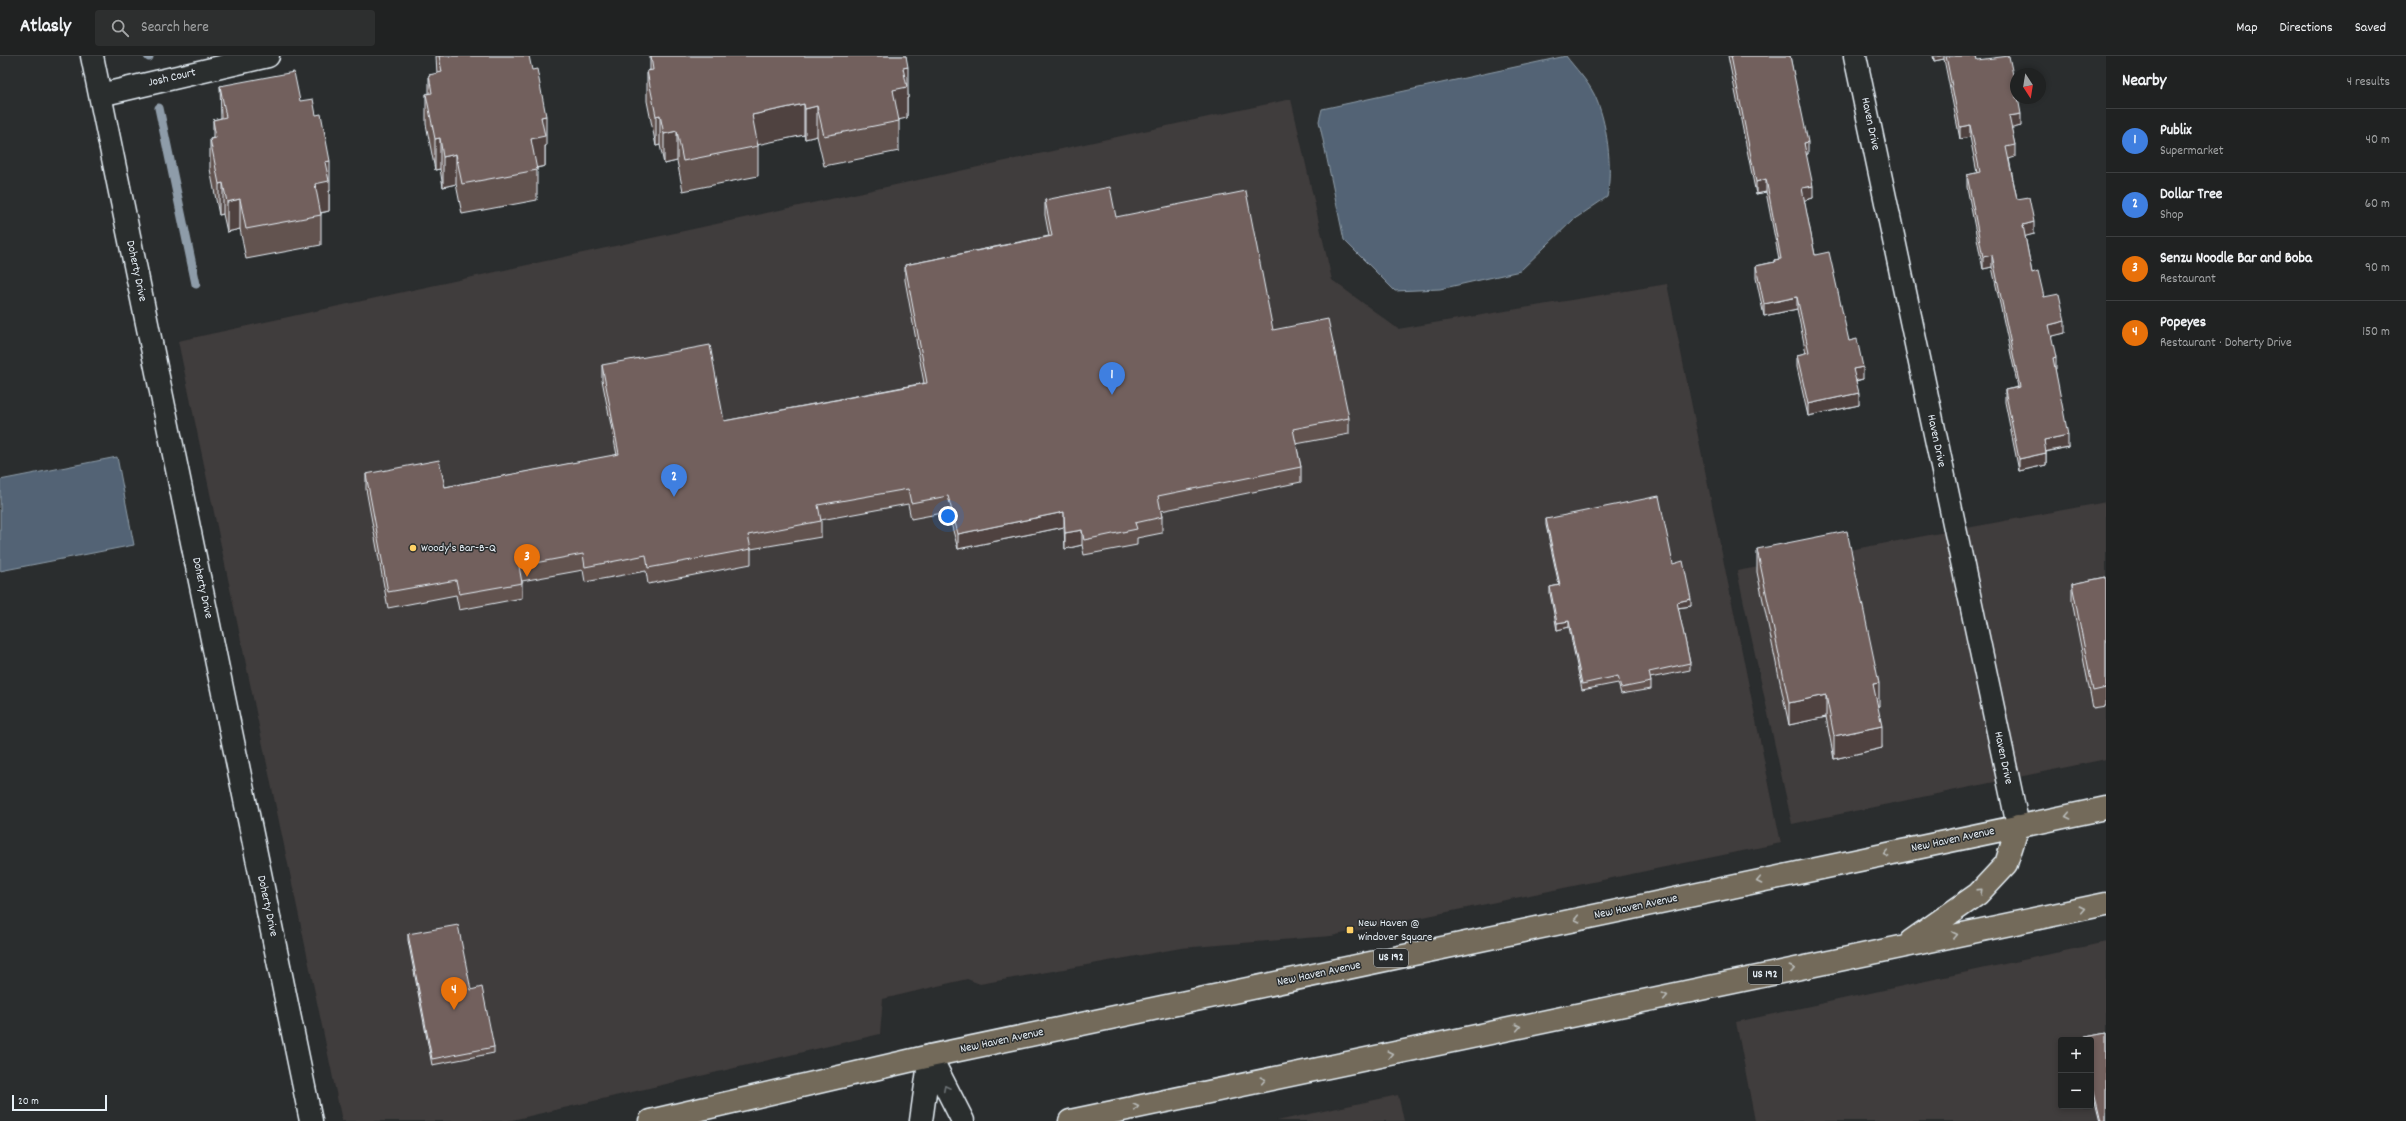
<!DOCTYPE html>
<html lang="en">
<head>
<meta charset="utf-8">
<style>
  :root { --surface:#202222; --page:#2d2f2f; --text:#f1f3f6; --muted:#a2a4a5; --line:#3d3f40; --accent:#2563eb }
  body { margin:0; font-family:Dekko,sans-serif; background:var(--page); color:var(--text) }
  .controls { position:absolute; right:12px; bottom:12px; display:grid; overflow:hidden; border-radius:4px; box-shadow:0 2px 6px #0003 }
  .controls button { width:36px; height:36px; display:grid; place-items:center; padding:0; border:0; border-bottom:1px solid var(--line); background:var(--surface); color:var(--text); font:20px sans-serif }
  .compass { position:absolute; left:2010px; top:12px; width:36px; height:36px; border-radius:50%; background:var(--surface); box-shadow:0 2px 6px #0003; rotate:168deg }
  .scale { position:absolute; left:12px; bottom:10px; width:95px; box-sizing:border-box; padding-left:4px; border:2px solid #e8f1f8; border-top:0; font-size:11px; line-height:14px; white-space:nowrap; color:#e8f1f8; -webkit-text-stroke:3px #2a2d2e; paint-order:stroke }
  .you { position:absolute; left:948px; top:460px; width:14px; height:14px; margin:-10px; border:3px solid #fff; border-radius:50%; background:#1a73e8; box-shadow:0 0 0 6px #1a73e833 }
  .badge { display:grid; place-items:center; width:26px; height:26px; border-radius:50%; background:var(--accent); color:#fff; font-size:13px; font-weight:700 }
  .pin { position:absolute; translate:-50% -33px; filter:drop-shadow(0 1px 2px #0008) }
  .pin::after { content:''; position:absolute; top:21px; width:14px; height:12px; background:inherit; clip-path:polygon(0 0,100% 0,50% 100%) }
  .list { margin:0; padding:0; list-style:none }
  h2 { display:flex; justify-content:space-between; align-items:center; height:52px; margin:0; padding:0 16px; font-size:17px }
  h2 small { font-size:13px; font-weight:400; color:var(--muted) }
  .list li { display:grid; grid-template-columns:26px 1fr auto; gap:12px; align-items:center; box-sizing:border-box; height:64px; padding:0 16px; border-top:1px solid var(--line) }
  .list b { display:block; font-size:15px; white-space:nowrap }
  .list p { margin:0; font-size:13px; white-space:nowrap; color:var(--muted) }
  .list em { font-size:13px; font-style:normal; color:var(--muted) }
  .icon { flex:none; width:22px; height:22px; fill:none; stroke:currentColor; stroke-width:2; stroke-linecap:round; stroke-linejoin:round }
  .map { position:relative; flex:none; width:2106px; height:1065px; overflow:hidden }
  header { display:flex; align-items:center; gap:24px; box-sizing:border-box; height:56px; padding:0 20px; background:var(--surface); border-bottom:1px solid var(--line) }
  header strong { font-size:19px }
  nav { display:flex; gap:22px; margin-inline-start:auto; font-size:14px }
  .search { width:280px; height:36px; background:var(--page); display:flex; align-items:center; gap:10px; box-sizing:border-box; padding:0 14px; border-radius:4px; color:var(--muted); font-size:15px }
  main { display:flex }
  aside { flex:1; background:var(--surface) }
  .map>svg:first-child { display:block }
  .built { fill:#403c3c; fill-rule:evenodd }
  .water { fill:#526474; stroke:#8e9ca9 }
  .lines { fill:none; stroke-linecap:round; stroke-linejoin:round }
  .stream { stroke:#8e9ca9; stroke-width:9 }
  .minor-casing { stroke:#e8f1f8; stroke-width:25 }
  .major-casing { stroke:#e8f1f8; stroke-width:25 }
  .minor { stroke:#2a2d2e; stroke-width:22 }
  .major { stroke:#736b5a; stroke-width:22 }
  .wall { fill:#625350; stroke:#e8f1f8 }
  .shaded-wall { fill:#504341; stroke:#e8f1f8 }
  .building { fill:#72605d; stroke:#e8f1f8 }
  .oneway { stroke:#b9bbb9 }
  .oneway2 { stroke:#6c7275 }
  .poi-dot { fill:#ffd166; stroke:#2a2d2e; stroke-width:1.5 }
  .labels { text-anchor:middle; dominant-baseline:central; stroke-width:3; stroke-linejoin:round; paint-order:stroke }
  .shield { fill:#2a2d2e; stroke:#afb6bb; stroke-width:1 }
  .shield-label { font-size:11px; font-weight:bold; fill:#e8f1f8 }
  .street-label { font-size:12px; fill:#e8f1f8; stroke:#2a2d2e }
  .poi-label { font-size:12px; fill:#e8f1f8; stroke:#2a2d2e; text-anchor:start }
</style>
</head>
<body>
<header>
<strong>Atlasly</strong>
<div class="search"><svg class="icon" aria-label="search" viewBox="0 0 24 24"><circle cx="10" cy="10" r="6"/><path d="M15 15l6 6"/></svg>Search here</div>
<nav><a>Map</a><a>Directions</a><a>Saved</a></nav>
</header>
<main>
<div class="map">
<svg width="2106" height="1065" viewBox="0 0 2106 1065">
  <rect width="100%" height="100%" fill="#2a2d2e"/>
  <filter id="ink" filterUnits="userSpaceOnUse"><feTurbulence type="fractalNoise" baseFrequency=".025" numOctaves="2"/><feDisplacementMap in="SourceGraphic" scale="8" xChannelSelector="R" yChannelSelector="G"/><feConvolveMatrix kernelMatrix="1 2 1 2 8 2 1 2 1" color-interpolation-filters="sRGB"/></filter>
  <g filter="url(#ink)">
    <path class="built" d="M 1291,43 L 1332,224 L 1398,273 L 1667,228 L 1781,787 L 1331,880 L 1181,892 L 980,928 L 967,923 L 883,943 L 880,978 L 508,1065 L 342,1065 L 178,285 Z
      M 2106,446 L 2106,703 L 1792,768 L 1737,515 Z
      M 2106,886 L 2106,1065 L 1755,1065 L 1736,966 ZM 2061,984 L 2091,984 L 2091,1050 L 2061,1050 Z
      M 1398,1039 L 1404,1065 L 1277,1065 Z"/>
    <path class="water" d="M 1566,0 C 1575,12 1587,24 1594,38 C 1607,64 1613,112 1607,141 L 1573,164 L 1520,215 L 1440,233 L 1395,235 L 1344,184 L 1319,65 L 1322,53 Z
      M 117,401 L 134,489 L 0,515 L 0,424 Z"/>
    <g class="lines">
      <path class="stream" d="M 148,0 L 149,1
        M 159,52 L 196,228"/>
      <g class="minor-casing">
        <path id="minor" d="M 92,0 L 311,1065
          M 1855,0 L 2018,770
          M 100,39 L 268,0
          M 930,1000 L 963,1065
          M 921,1065 L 930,1000"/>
      </g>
      <g class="major-casing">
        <path id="major" d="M 1911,885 L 1978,838 L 2006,808 L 2018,770
          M 650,1065 L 930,1000 L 2106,752
          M 1070,1065 L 2106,848"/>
      </g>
      <use href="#minor" class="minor"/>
      <use href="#major" class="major"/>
    </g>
    <path class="wall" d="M 436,0 L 516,0 L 546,90 L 545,90 L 545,110 L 537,112 L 537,144 L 462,158 L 456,128 L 443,131 L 440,113 L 435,114 L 426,68 L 426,38 L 429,38 L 429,19 L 437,18 Z
      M 650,0 L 906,0 L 908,42 L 907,42 L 907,62 L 899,63 L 899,95 L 824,110 L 817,80 L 805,83 L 804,79 L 758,88 L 758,120 L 683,135 L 677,105 L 664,108 L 660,89 L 656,90 L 647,45 L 647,15 L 650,14 Z
      M 1728,0 L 1790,0 L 1808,98 L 1806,98 L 1813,142 L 1804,144 L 1815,199 L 1849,285 L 1863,323 L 1856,325 L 1859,349 L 1808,360 L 1797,311 L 1797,299 L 1806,297 L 1797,253 L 1764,260 L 1756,222 L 1756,210 L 1774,206 L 1774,204 L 1779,203 L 1766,136 L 1756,138 Z
      M 1933,0 L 1976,0 L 1977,4 L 2021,70 L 2011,72 L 2015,89 L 2015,101 L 2009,103 L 2017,143 L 2034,178 L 2025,180 L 2032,217 L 2044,241 L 2065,277 L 2051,280 L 2055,313 L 2068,391 L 2046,396 L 2046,409 L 2019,415 L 2005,346 L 2005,334 L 2018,331 L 1992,211 L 1983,213 L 1967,131 L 1967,119 L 1977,117 L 1970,81 L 1960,83 L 1944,3 L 1934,5 Z
      M 220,30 L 300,45 L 330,135 L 329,135 L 329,155 L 321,157 L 321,189 L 246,203 L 240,173 L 227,176 L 223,158 L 219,159 L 210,113 L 210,83 L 213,82 L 213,64 L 221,62 Z
      M 1045,144 L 1116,161 L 1273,274 L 1349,362 L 1349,378 L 1296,388 L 1301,411 L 1301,426 L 1161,455 L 1162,461 L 1162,477 L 1137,482 L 1137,489 L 1084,499 L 1082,489 L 1065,493 L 1064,471 L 958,493 L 948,456 L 911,463 L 908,448 L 821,464 L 821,481 L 751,493 L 751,508 L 648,528 L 646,515 L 585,526 L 583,514 L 522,525 L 522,542 L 459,554 L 456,539 L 388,552 L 366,433 L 366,418 L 445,431 L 617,399 L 602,324 L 602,309 L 724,365 L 924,327 L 905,224 L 905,209 L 1049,180 L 1045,159 Z
      M 1546,463 L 1673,508 L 1691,550 L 1678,552 L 1690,607 L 1690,614 L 1650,622 L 1651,626 L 1651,633 L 1621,638 L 1618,627 L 1582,634 L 1569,571 L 1557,574 L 1550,537 L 1550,531 L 1559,529 L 1546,469 Z
      M 1757,493 L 1879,650 L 1877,650 L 1882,692 L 1834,703 L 1826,661 L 1789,669 L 1757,516 Z
      M 2106,521 L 2106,650 L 2093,652 L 2072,545 L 2072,528 Z
      M 408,878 L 471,934 L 494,991 L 494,997 L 432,1009 L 408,884 Z
      M 2106,977 L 2106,1065 L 2100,1065 L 2091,1029 L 2091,984 L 2081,984 L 2081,982 Z"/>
    <path class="shaded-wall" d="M 1934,0 L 1944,0 L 1944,3 L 1934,5 Z
      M 908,11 L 908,42 L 907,42 L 907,62 L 893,65 L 893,34 L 903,12 Z
      M 804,48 L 804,79 L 752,90 L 752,59 Z
      M 817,50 L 817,80 L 805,83 L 805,53 Z
      M 2021,58 L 2021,70 L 2009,73 L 2009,60 Z
      M 660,59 L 660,89 L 656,90 L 656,60 Z
      M 546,60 L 546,90 L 545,90 L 545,110 L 531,113 L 531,83 L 541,61 Z
      M 1970,69 L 1970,81 L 1960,83 L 1960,71 Z
      M 677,75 L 677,105 L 664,108 L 664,78 Z
      M 440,82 L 440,113 L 435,114 L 435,83 Z
      M 1808,86 L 1808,98 L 1804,99 L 1804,87 Z
      M 456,98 L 456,128 L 443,131 L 443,101 Z
      M 330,105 L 330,135 L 329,135 L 329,155 L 315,158 L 315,128 L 325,106 Z
      M 1766,123 L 1766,136 L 1756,138 L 1756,126 Z
      M 223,127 L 223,158 L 219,159 L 219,128 Z
      M 1813,130 L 1813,142 L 1802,145 L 1802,132 Z
      M 240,143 L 240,173 L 227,176 L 227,146 Z
      M 2034,166 L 2034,178 L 2023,181 L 2023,169 Z
      M 1992,199 L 1992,211 L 1983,213 L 1983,201 Z
      M 1797,241 L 1797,253 L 1764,260 L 1764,248 Z
      M 2065,265 L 2065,277 L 2049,281 L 2049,269 Z
      M 2056,301 L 2056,313 L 2053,314 L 2053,302 Z
      M 1863,311 L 1863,323 L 1853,325 L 1853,313 Z
      M 1859,337 L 1859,349 L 1808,360 L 1808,348 Z
      M 2068,379 L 2068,391 L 2044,396 L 2044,384 Z
      M 2046,397 L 2046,409 L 2019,415 L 2019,403 Z
      M 1064,456 L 1064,471 L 958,493 L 958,478 Z
      M 1082,474 L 1082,489 L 1065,493 L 1065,477 Z
      M 1691,543 L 1691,550 L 1677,552 L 1677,546 Z
      M 1569,565 L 1569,571 L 1557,574 L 1557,567 Z
      M 1879,627 L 1879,650 L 1873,651 L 1873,628 Z
      M 1826,639 L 1826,661 L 1789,669 L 1789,647 Z
      M 1882,670 L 1882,692 L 1834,703 L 1834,680 Z"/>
    <path class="building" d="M 439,0 L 529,0 L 532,14 L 537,13 L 546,60 L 541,61 L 545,80 L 531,83 L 537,114 L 462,128 L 456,98 L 443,101 L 440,82 L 435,83 L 426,38 L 432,37 L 429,19 L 442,16 Z
      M 651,0 L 906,0 L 908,11 L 903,12 L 907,31 L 893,34 L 899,65 L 824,80 L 817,50 L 805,53 L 804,48 L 752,59 L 758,90 L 683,105 L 677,75 L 664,78 L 660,59 L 656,60 L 647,15 L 653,14 Z
      M 1731,0 L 1790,0 L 1808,86 L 1804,87 L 1813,130 L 1802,132 L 1815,199 L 1829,196 L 1849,285 L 1857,283 L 1863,311 L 1853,313 L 1859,337 L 1808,348 L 1797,299 L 1809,296 L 1797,241 L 1764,248 L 1756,210 L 1775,206 L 1774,204 L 1781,203 L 1766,123 L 1756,126 Z
      M 1946,0 L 1976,0 L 1977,4 L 2009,0 L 2016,33 L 2016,42 L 2018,42 L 2021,58 L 2009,60 L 2015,89 L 2006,91 L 2017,143 L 2029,141 L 2034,166 L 2023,169 L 2032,217 L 2038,215 L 2044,241 L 2059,238 L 2065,265 L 2049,269 L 2056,301 L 2053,302 L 2068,379 L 2044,384 L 2046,397 L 2019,403 L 2005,334 L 2020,331 L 1992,199 L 1983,201 L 1967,119 L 1980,116 L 1970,69 L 1960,71 Z
      M 294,16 L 300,45 L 313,43 L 316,59 L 321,58 L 330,105 L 325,106 L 329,125 L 315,128 L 321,159 L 246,173 L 240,143 L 227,146 L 223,127 L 219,128 L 210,83 L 216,82 L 213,64 L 226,61 L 220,30 Z
      M 1110,131 L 1116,161 L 1246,135 L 1273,274 L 1328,263 L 1349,362 L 1293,373 L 1301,411 L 1158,440 L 1162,461 L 1135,467 L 1137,473 L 1084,484 L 1082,474 L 1065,477 L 1064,456 L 958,478 L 948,440 L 911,447 L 908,433 L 818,449 L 821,465 L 748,479 L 751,493 L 648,512 L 646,499 L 585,511 L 583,498 L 519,510 L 522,527 L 459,538 L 456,524 L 388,536 L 366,418 L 439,404 L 445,431 L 619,398 L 602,309 L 710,289 L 724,365 L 927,327 L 905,209 L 1052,180 L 1045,144 Z
      M 1659,440 L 1673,508 L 1683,505 L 1691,543 L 1677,546 L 1690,607 L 1649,616 L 1651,626 L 1621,632 L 1618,620 L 1582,628 L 1569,565 L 1557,567 L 1550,531 L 1560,529 L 1546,463 Z
      M 1847,475 L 1879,627 L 1873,628 L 1882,670 L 1834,680 L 1826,639 L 1789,647 L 1757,493 Z
      M 2106,521 L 2106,632 L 2093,635 L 2072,528 Z
      M 458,869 L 471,934 L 482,931 L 494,991 L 432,1003 L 408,878 Z
      M 2106,977 L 2106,1065 L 2101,1065 L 2091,1022 L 2091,984 L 2082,984 L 2081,982 Z"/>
    <defs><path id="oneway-chevron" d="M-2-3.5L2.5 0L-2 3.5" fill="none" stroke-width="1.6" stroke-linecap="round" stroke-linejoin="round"/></defs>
    <g class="oneway">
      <use href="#oneway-chevron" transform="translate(2068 760) rotate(168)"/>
      <use href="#oneway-chevron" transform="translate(1886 798) rotate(168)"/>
      <use href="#oneway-chevron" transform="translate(1759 825) rotate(168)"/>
      <use href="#oneway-chevron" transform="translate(1980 835) rotate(-44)"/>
      <use href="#oneway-chevron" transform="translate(2082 853) rotate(-12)"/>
      <use href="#oneway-chevron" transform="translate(1577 863) rotate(168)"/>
      <use href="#oneway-chevron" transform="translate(1955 879) rotate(-12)"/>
      <use href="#oneway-chevron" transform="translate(1792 913) rotate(-12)"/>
      <use href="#oneway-chevron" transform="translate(1665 940) rotate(-12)"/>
      <use href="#oneway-chevron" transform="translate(1518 971) rotate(-12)"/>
      <use href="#oneway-chevron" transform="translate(1390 998) rotate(-12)"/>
      <use href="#oneway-chevron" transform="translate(1263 1024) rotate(-12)"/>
      <use href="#oneway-chevron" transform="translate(1136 1051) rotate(-12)"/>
    </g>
    <use class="oneway2" href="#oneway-chevron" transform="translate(946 1032) rotate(-117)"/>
  </g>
  <g class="poi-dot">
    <circle cx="413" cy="492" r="4"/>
    <rect x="1346" y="870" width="8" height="8" rx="2"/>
  </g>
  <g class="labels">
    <g class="shield">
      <rect x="1374" y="893" width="34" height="18" rx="3"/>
      <rect x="1748" y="910" width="34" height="18" rx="3"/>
    </g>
    <g class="shield-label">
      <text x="1391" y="902">US 192</text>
      <text x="1765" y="919">US 192</text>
    </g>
    <g class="street-label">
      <text transform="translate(172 22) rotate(-13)">Josh Court</text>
      <text transform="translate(1870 68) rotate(78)">Haven Drive</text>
      <text transform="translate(136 215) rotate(78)">Doherty Drive</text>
      <text transform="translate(1936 385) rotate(78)">Haven Drive</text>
      <text transform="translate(202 532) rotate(78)">Doherty Drive</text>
      <text transform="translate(2003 702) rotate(78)">Haven Drive</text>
      <text transform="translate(1953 784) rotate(-12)">New Haven Avenue</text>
      <text transform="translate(267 850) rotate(78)">Doherty Drive</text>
      <text transform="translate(1636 851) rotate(-12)">New Haven Avenue</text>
      <text transform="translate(1319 918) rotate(-12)">New Haven Avenue</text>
      <text transform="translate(1002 985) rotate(-12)">New Haven Avenue</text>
    </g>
    <g class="poi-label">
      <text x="421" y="492">Woody's Bar-B-Q</text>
      <text x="1358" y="867">New Haven @<tspan x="1358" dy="14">Windover Square</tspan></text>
    </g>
  </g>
</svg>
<div class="controls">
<button>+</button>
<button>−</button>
</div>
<svg class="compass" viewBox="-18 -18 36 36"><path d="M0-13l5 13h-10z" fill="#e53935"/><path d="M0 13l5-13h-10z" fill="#a2a4a5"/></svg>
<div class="scale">20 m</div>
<div class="you"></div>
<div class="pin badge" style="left:1112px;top:339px;background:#3f7fe0">1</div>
<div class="pin badge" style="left:674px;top:441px;background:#3f7fe0">2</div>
<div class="pin badge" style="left:527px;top:521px;background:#e8710a">3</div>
<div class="pin badge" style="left:454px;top:954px;background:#e8710a">4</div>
</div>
<aside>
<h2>Nearby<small>4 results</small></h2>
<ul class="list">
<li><span class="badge" style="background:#3f7fe0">1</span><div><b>Publix</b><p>Supermarket</p></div><em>40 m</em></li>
<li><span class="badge" style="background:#3f7fe0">2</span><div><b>Dollar Tree</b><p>Shop</p></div><em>60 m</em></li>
<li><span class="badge" style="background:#e8710a">3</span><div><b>Senzu Noodle Bar and Boba</b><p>Restaurant</p></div><em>90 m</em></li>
<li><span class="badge" style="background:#e8710a">4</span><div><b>Popeyes</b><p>Restaurant · Doherty Drive</p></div><em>150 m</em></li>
</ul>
</aside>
</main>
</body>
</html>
